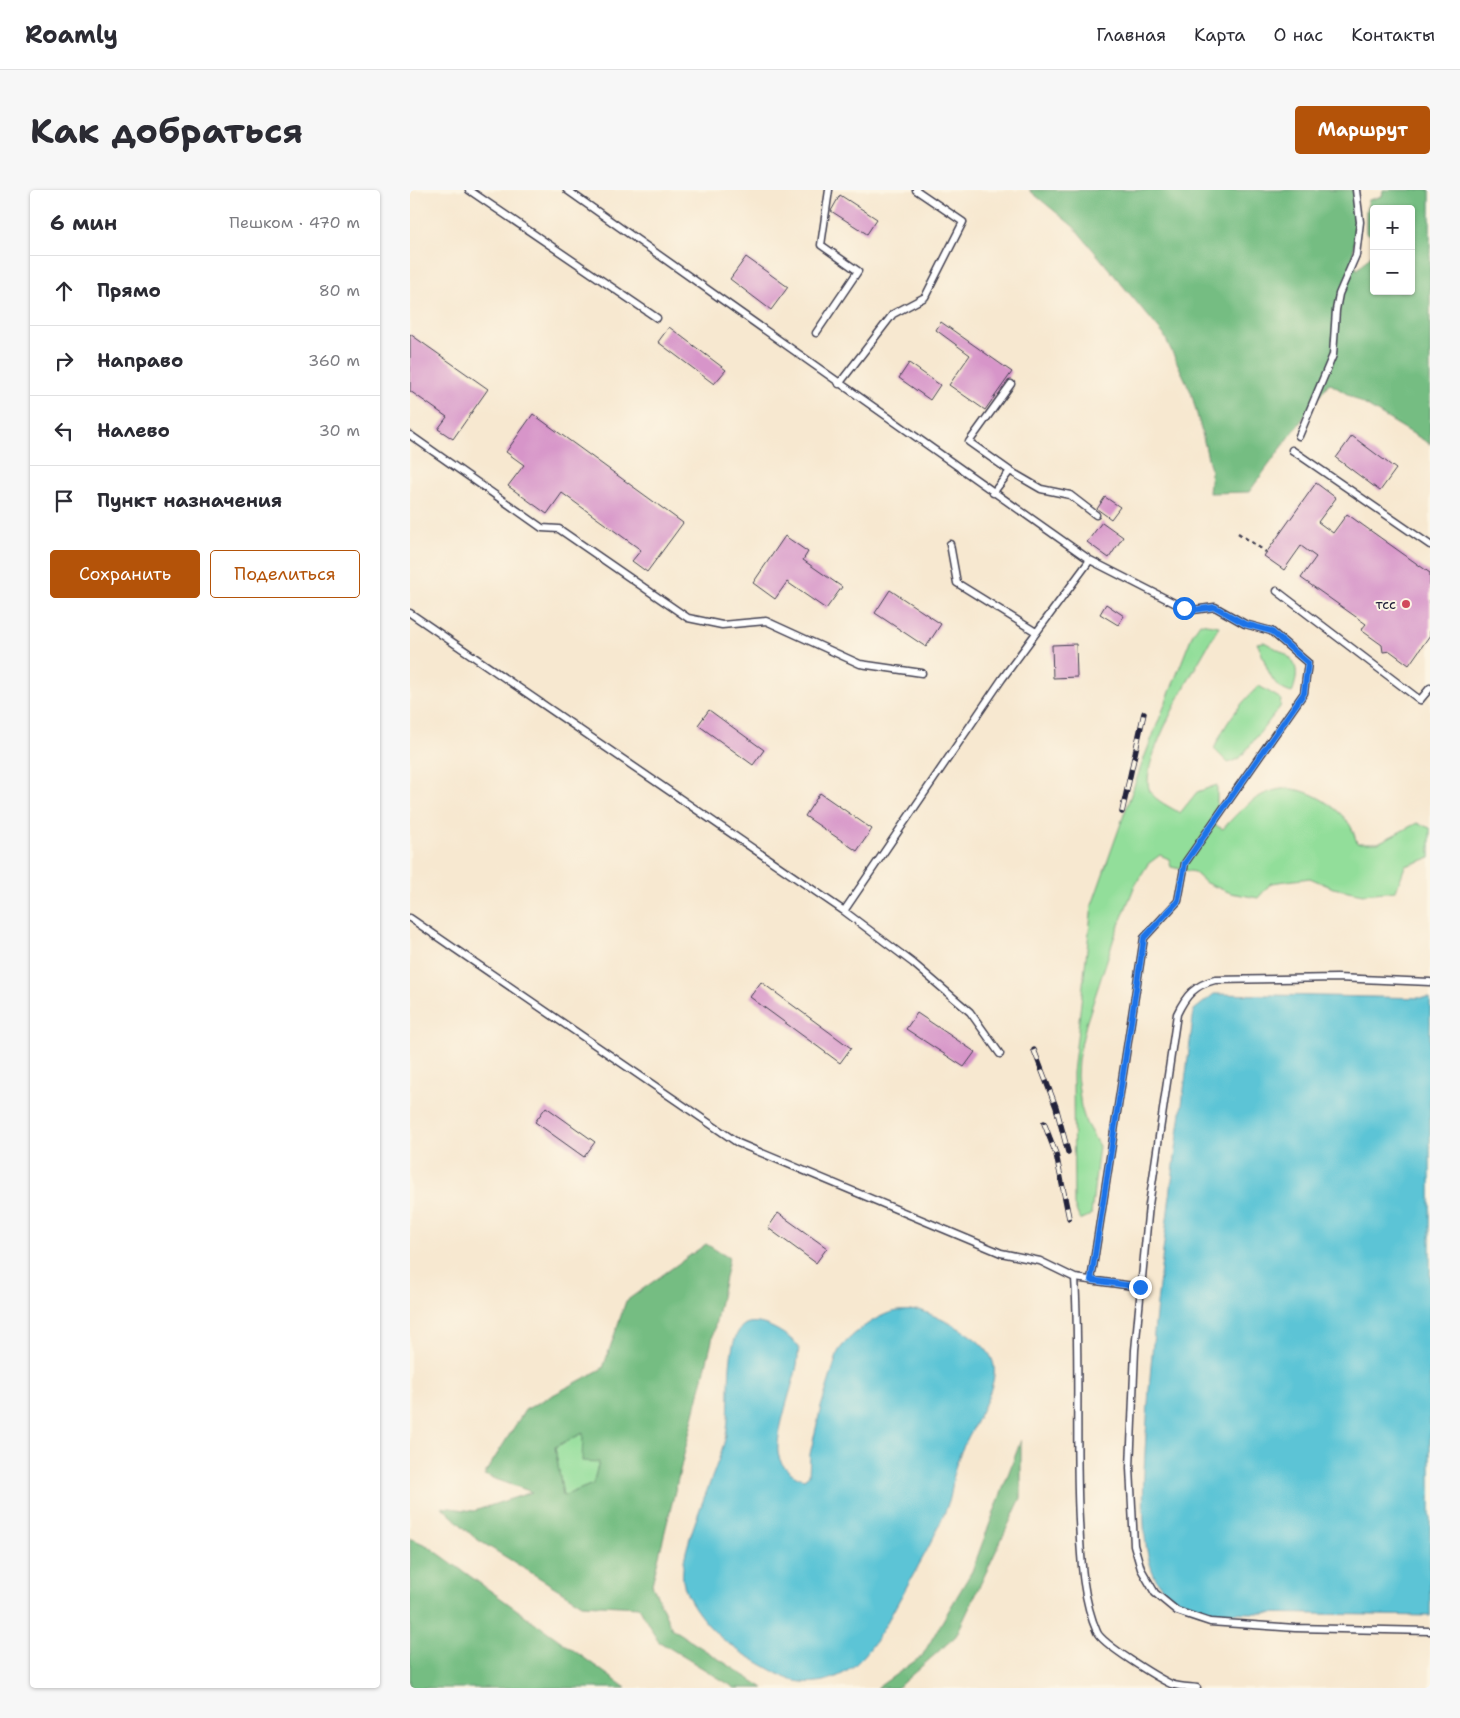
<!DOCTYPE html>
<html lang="ru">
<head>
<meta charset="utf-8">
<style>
  :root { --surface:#fff; --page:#f7f7f7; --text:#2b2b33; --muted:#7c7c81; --line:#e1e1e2; --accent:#b45309 }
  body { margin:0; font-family:"Shantell Sans",sans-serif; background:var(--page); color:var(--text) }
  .controls { position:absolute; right:15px; top:15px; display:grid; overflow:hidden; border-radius:5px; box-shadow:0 1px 4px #0004 }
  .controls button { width:45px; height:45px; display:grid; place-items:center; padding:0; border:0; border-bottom:1px solid var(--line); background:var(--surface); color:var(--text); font:25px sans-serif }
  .stop { position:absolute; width:15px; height:15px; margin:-11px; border:4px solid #1a73e8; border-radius:50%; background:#fff }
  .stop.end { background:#1a73e8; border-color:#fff; box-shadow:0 1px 5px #0008 }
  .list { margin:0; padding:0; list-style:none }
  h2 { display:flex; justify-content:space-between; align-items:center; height:65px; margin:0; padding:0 20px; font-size:21px }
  h2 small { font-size:16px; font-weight:400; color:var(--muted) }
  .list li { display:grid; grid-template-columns:32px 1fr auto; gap:15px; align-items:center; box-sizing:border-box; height:70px; padding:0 20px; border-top:1px solid var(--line) }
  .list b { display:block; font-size:19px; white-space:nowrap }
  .list em { font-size:16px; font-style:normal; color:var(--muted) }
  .actions { display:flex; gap:10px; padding:15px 20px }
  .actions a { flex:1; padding:11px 0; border:1px solid var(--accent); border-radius:5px; text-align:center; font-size:18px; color:var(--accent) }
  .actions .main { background:var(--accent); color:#fff }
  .icon { flex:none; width:28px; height:28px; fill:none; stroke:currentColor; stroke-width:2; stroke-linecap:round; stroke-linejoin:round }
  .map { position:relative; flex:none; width:1020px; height:1498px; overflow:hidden; border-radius:5px }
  header { display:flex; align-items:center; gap:30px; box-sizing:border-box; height:70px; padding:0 25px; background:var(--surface); border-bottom:1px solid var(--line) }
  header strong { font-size:24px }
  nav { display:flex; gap:28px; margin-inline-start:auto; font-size:18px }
  .intro { display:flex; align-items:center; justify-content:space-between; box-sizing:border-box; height:120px; padding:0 30px }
  h1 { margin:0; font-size:35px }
  .button { padding:12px 22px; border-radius:5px; background:var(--accent); color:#fff; font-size:18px; font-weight:700 }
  main { display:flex; gap:30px; padding:0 30px }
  aside { flex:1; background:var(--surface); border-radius:5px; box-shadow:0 1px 4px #0004 }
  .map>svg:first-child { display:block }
  .green { fill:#92de9a; stroke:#5a806a }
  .forest { fill:#75bd82; stroke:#4c705e; fill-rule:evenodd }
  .water { fill:#5bc4d6; stroke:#3e7388 }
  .building { fill:#d795c9 }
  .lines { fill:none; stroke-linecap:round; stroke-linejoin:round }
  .service-casing { stroke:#424051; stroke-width:9 }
  .path { stroke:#424051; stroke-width:2.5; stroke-dasharray:4 4; stroke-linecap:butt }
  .service { stroke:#fff; stroke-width:6 }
  .rail-casing { stroke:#22223b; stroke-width:5.5 }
  .rail { stroke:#fcf5e5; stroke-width:4; stroke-dasharray:11; stroke-linecap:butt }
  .route { stroke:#1a73e8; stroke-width:6 }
  .poi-dot { fill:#d1495b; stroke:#fcf5e5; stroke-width:2 }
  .labels { text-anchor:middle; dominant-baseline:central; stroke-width:4; stroke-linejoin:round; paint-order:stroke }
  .poi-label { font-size:14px; fill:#22223b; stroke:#fcf5e5; text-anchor:end }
</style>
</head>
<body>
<header>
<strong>Roamly</strong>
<nav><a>Главная</a><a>Карта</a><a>О нас</a><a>Контакты</a></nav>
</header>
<div class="intro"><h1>Как добраться</h1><a class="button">Маршрут</a></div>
<main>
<aside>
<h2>6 мин<small>Пешком · 470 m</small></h2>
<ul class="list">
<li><svg class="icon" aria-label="ahead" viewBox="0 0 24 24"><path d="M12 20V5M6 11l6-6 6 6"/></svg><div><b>Прямо</b></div><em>80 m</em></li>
<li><svg class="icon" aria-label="right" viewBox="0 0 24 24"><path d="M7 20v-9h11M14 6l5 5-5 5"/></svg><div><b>Направо</b></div><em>360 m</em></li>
<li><svg class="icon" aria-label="left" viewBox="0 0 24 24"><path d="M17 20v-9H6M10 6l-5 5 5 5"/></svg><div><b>Налево</b></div><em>30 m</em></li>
<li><svg class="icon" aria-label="arrive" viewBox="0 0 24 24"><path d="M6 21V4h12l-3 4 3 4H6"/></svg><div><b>Пункт назначения</b></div></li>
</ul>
<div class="actions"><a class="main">Сохранить</a><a>Поделиться</a></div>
</aside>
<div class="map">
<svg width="1020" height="1498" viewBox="0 0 1020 1498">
  <rect width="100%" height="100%" fill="#fcf5e5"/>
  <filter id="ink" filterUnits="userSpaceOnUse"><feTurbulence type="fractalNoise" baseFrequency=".02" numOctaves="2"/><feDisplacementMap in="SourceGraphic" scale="10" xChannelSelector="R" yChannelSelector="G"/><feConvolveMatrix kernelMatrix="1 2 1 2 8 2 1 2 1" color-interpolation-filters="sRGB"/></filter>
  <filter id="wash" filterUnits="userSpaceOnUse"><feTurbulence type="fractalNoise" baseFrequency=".0096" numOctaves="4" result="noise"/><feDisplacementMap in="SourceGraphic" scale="20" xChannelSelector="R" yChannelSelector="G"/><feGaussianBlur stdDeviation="1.12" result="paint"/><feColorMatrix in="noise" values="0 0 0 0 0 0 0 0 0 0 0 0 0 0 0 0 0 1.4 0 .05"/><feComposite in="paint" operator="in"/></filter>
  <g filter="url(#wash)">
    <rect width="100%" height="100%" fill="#f7e8d0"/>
    <path class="green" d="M 790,433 L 809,436 C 793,466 726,572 740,601 C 744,610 762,618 770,623 L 787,602 L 807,595 L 807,618 L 805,635 L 813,639 C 827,623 844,605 866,600 C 891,593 926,614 940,635 C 943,640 945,647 947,653 L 968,653 L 1007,633 L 1020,638 L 1020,668 L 995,676 L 986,701 L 953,704 L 923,698 L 900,688 L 861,693 L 848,708 L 821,703 L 796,693 L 784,682 L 761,677 L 759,669 L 750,665 L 738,674 L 725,695 L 705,745 L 676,834 L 668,869 L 667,886 L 671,917 L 676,933 L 689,956 L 681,1025 L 670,1030 L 664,1015 L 663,883 L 682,715 L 734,568 L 783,443 Z
      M 854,452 C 880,466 894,471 882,503 C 858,497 857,472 847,453 Z
      M 849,496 L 871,509 L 870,517 L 830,568 L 818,573 L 804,559 C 814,535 830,513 849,496 Z
      M 173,1243 L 189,1272 L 183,1294 L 153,1306 L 145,1257 Z"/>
    <path class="forest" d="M 619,0 L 943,0 L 946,23 L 943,66 L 947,80 L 964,62 L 964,101 L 1001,101 L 1001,19 L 964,19 L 964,46 L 956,43 L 956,21 L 959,10 L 972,6 L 973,0 L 1020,0 L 1020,254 L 919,193 L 839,302 L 799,303 L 801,281 L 792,243 L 781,202 L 754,145 L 664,37 Z
      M 296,1054 L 319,1068 L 301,1155 L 242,1394 L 262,1439 L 354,1498 L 325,1498 L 248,1451 L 229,1417 L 172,1414 L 65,1348 L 32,1317 L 64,1321 L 122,1302 L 74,1285 L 115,1220 L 193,1178 L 216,1111 ZM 173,1243 L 172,1271 L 189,1272 L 183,1294 L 153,1306 L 145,1257 Z
      M 611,1250 L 611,1308 L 546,1446 L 487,1498 L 467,1498 L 512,1466 L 562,1381 Z
      M 0,1348 L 18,1356 L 216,1498 L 3,1498 L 0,1496 Z"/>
    <path class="water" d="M 804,804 L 1020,808 L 1020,1426 L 788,1422 C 769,1412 756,1408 745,1387 C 728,1353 734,1283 736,1245 C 744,1102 767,962 784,820 Z
      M 510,1120 C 532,1129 572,1146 582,1169 C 594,1194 556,1245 548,1269 C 543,1281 543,1295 540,1308 C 529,1342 509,1374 492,1405 C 479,1428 466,1456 446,1474 C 427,1492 397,1498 374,1487 C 352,1474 321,1459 304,1441 C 292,1429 276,1409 273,1391 C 268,1359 308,1282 316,1245 C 322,1219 314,1160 330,1139 C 342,1121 380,1145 389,1157 C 388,1164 388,1172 386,1180 C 382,1198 363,1250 369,1267 C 372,1278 385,1287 394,1289 L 399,1285 L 400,1264 L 411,1217 L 428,1162 C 438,1146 463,1128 482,1122 C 490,1120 501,1121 510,1120 Z"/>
    <g id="blocks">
      <path class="building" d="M 430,5 L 467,29 L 457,44 L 421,21 Z
        M 336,67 L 378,97 L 361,120 L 320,89 Z
        M 531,132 L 602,182 L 575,220 L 539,195 L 560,165 L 526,140 Z
        M 259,137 L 316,180 L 304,194 L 248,152 Z
        M 0,144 L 78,199 L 43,249 L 28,239 L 37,227 L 0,201 Z
        M 499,173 L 530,195 L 520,210 L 489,188 Z
        M 123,224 L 273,333 L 237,382 L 222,371 L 231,360 L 152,303 L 137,324 L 98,296 L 114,275 L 96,262 Z
        M 942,246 L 986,279 L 970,301 L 926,268 Z
        M 906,293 L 926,308 L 908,332 L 923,343 L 937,324 L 1020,383 L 1020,445 L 999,475 L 980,461 L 973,462 L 972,455 L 951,440 L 956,434 L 891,388 L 906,367 L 891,356 L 874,380 L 854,366 Z
        M 695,307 L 710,317 L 701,329 L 687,319 Z
        M 692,332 L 713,347 L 699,368 L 677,352 Z
        M 375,346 L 398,362 L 393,370 L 432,397 L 416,419 L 377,392 L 365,409 L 343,393 Z
        M 480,400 L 531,434 L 516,457 L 465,423 Z
        M 696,414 L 714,426 L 708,435 L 690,424 Z
        M 666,454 L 667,487 L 643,488 L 642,455 Z
        M 299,520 L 354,560 L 343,575 L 288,535 Z
        M 410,603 L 462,639 L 447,661 L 395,626 Z
        M 351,792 L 441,858 L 430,873 L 340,807 Z
        M 507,823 L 565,862 L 554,877 L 496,839 Z
        M 136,917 L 185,952 L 174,967 L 125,932 Z
        M 368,1023 L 417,1058 L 406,1073 L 358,1038 Z"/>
    </g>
  </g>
  <g filter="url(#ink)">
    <use href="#blocks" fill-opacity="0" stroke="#424051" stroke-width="1"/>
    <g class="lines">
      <g class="service-casing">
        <path id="service" d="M 59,0 L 247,128
          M 157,0 L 680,370 L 774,418 L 783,420 L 805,417 L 835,434 L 861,441 L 898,473 L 894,503 L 775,673 L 768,711 L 734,748 L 681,1090
          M 406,143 L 448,81 L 411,55 L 419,0
          M 429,194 L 483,124 L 515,107 L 553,32 L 506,0
          M 0,245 L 132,338 L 149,339 L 278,428 L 312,435 L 356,431 L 450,474 L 512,483
          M 889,246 L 923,165 L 926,120 L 929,104 L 946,65 L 950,32 L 946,0
          M 882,260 L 1020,355
          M 600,281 L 631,299 L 660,305 L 686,325
          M 583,303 L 600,281 L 559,252 L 601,194
          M 540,354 L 547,393 L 626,442
          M 867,401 L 1010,510 L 1020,498
          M 0,423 L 434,721 L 503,773 L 560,822 L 590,864
          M 434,721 L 592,489 L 680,370
          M 0,728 L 328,953 L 591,1063 L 630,1071 L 665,1088 C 670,1169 665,1250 669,1331 C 671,1367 672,1408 687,1442 C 692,1454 748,1488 761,1494 C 769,1497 779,1497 787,1498
          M 1020,792 L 927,788 L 805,790 C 785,795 776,805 767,824 L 739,1015 L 725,1160 L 720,1278 L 724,1355 L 731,1379 L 745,1403 L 767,1421 L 800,1432 L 885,1438 L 1020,1441
          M 665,1088 L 730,1097"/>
      </g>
      <path class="path" d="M 828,343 L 856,362"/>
      <use href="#service" class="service"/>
      <g class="rail-casing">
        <path id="rail" d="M 712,622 L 734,523
          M 624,860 L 646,917 L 658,962
          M 634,933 L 646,964 L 659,1028"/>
      </g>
      <use href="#rail" class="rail"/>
    </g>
  </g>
  <g class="lines" filter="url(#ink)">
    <path class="route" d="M 730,1097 L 681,1090 L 734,748 L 768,711 L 775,673 L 894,503 L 898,473 L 861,441 L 835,434 L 805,417 L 783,420 L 774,418"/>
  </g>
  <circle class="poi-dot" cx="996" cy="414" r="5"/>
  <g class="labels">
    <g class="poi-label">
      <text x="986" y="414">тсс</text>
    </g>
  </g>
</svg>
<div class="controls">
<button>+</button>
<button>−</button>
</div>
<div class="stop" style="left:774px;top:418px"></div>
<div class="stop end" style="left:730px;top:1097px"></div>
</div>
</main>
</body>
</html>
